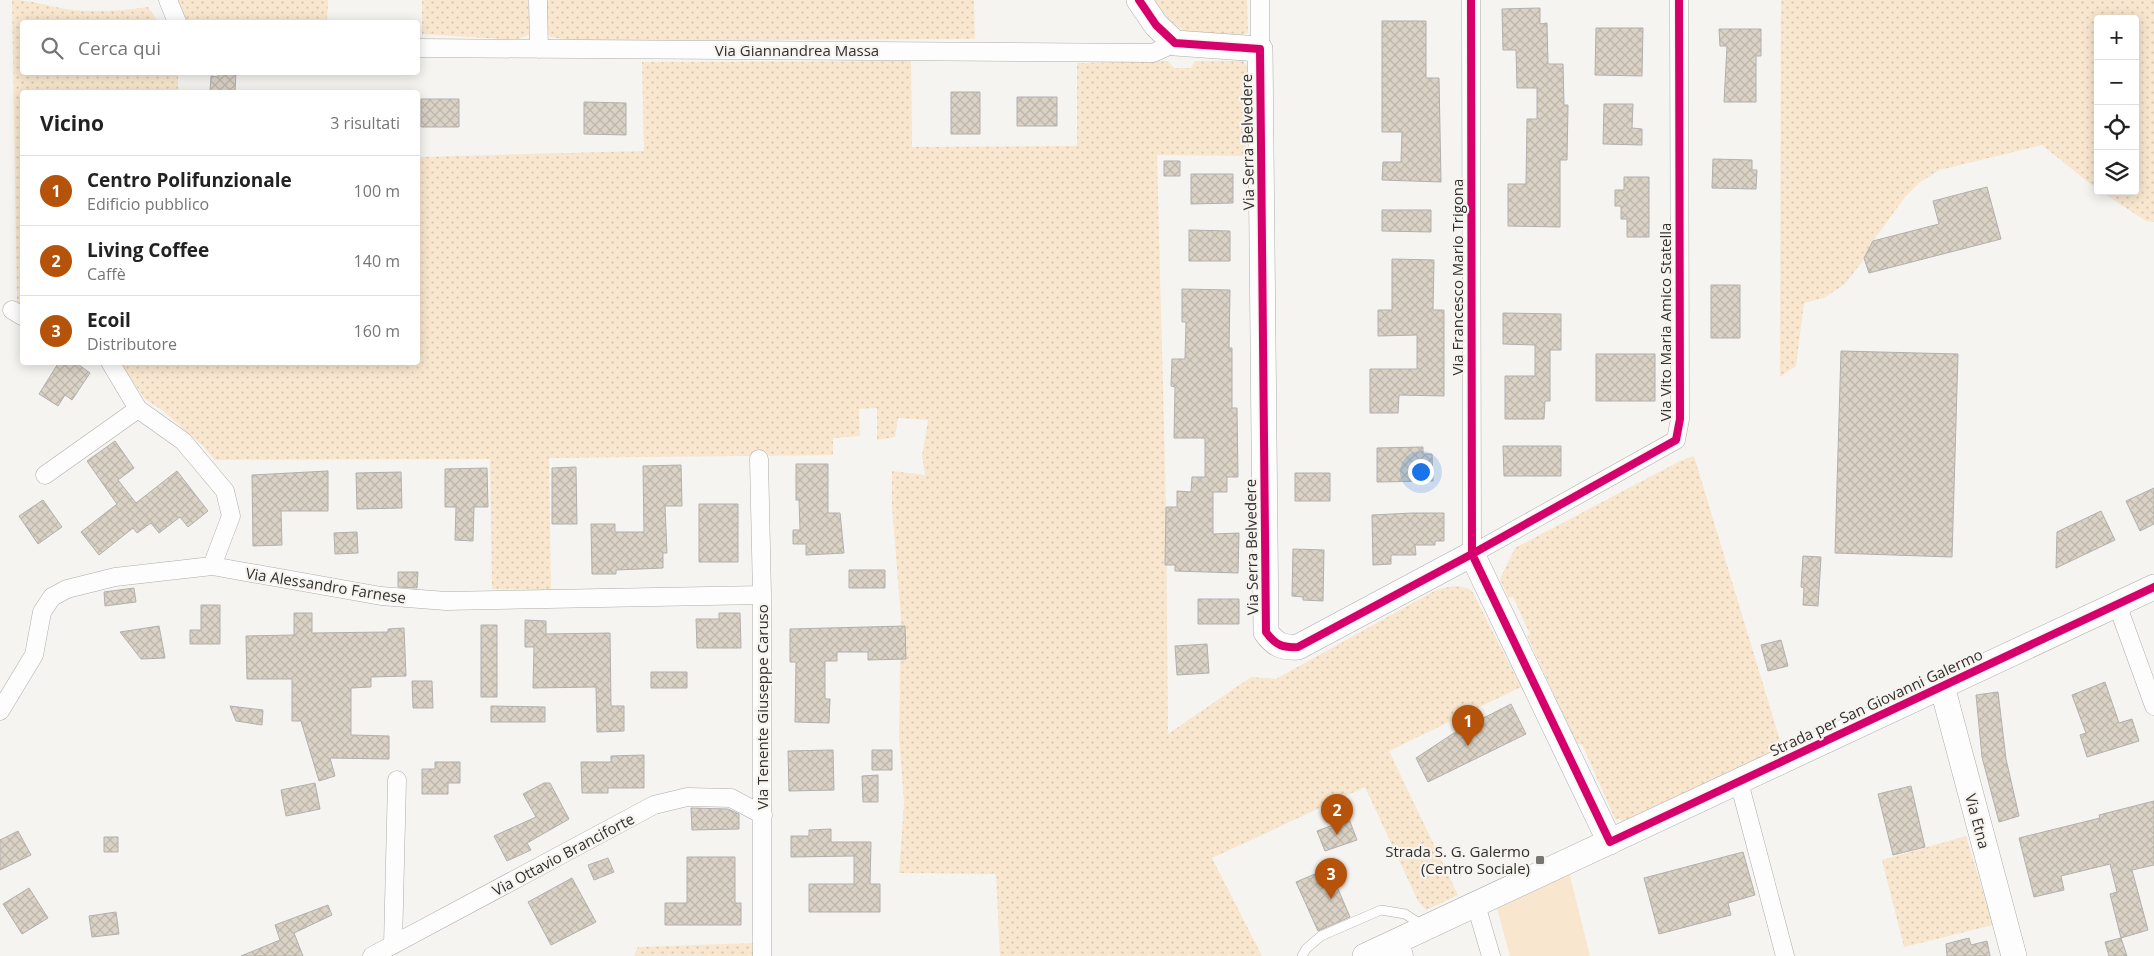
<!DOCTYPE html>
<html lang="it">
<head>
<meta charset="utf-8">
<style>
  :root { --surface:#fff; --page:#f6f6f6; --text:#222; --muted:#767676; --line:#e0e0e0; --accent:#b45309 }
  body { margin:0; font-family:"Open Sans",sans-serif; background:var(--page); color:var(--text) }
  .controls { position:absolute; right:15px; top:15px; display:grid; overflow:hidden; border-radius:5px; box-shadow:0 2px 12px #0003 }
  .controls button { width:45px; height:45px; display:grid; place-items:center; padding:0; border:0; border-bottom:1px solid var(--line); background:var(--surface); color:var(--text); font:25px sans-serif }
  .you { position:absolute; left:1420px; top:471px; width:18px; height:18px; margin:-12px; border:4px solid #fff; border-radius:50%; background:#1a73e8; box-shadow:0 0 0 8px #1a73e833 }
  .badge { display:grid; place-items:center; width:32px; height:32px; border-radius:50%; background:var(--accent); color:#fff; font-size:16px; font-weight:700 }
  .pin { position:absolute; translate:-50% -41px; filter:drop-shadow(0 1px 2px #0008) }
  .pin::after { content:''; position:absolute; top:26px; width:18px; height:15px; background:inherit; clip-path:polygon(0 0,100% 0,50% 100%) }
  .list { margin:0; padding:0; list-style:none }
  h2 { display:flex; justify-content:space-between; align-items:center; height:65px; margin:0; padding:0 20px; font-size:21px }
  h2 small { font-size:16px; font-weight:400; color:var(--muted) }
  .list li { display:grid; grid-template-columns:32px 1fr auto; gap:15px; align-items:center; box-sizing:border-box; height:70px; padding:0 20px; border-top:1px solid var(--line) }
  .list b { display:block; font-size:19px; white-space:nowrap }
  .list p { margin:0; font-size:16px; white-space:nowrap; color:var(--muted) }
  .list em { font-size:16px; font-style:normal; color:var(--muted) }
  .icon { flex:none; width:28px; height:28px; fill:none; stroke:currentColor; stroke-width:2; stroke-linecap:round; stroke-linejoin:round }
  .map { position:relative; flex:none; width:2154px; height:956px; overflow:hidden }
  .search { position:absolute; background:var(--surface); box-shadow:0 2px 12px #0003; left:20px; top:20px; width:400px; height:55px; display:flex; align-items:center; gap:12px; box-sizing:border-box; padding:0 18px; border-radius:5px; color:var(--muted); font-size:19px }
  .panel { position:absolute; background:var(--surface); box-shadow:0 2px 12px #0003; left:20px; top:90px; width:400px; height:275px; border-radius:5px }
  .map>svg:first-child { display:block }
  .grass { fill:url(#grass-dots) }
  .park { fill:#f8e6ce }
  .building { fill:url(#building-cross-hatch); stroke:#b2b0ae }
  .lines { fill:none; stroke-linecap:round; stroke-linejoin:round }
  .lane-casing { stroke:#adacaa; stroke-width:10 }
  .street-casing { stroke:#adacaa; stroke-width:19 }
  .secondary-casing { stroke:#adacaa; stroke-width:26 }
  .lane { stroke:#fefdfd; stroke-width:9 }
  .street { stroke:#fefdfd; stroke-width:18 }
  .secondary { stroke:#fefdfd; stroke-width:25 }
  .cycleway-casing { stroke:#f7f4f0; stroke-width:11 }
  .cycleway { stroke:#d6006c; stroke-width:8 }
  .poi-dot { fill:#767572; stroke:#f7f4f0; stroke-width:2 }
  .labels { text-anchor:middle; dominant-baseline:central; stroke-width:4.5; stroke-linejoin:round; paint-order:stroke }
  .street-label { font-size:15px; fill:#31302e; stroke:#f7f4f0 }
  .poi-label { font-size:15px; fill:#31302e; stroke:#f7f4f0; text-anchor:end }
</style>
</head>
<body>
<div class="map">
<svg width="2154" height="956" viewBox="0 0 2154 956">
  <defs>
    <pattern id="grass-dots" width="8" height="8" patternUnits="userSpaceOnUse" patternTransform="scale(1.25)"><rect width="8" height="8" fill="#f8e6ce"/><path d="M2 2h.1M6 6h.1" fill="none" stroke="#d5c6b1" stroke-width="1.8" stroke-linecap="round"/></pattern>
    <pattern id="building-cross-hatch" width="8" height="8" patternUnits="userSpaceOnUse" patternTransform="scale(1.25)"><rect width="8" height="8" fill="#dbd2c6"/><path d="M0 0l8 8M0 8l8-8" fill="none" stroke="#bcb5aa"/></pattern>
  </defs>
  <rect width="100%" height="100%" fill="#f6f4f1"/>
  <path class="grass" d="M 12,0 C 30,0 48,6 66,9 C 93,13 120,11 148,7 L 158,22 L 22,22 L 22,72 L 178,73 L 178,92 L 22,92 L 22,305 L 17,302 Z
    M 178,0 L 328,0 L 327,22 L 185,22 L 179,10 Z
    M 422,0 L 528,0 L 530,34 L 517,40 L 422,34 Z
    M 545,0 L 974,0 L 975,39 L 581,41 L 550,37 L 544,27 Z
    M 1153,0 L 1247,0 L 1248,33 C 1235,37 1227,38 1213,37 C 1180,35 1174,25 1153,0 Z
    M 1781,0 L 2154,0 L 2154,222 L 2146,221 L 2100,191 L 2135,191 L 2135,19 L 2098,19 L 2098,190 L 2042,145 L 1939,170 L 1919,183 L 1905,197 L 1873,241 L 1865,258 L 1845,284 L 1824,298 L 1804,303 L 1796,366 L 1780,377 Z
    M 911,61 L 912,147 L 1077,146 L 1077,63 L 1168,61 L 1174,68 L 1191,68 L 1195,61 L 1243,61 L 1248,67 L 1246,156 L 1157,155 L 1166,507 L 1168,734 L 1251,677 L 1276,679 L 1436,590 C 1449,587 1460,583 1472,591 L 1521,687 L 1389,751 L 1458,895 L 1426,910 L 1418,901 L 1365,787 L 1212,858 L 1262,956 L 1000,956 L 996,874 L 899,873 L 904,802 L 899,736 L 901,618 L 892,507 L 892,471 L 925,475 L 922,456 L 928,420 L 898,418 L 895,437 L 877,440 L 877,408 L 859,409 L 860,436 L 833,438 L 833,455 L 549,458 L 551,590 L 492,589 L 490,459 L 215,460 L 203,446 L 162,410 L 145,399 L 120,363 L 418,362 L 418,157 L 644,151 L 642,62 Z
    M 1694,456 L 1782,747 L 1623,823 L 1620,819 L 1615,819 L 1582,744 L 1577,744 L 1527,636 L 1530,634 L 1513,597 L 1508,597 L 1500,579 L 1515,548 L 1680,461 Z
    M 1966,836 L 1993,925 L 1904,947 L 1882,860 Z
    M 753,943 L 753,956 L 634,956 L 638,947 Z"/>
  <path class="park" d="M 1569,872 L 1590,956 L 1510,956 L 1496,905 Z"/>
  <path class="building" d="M 1540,8 L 1540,24 L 1547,23 L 1548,64 L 1563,64 L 1564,105 L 1568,105 L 1567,160 L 1560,160 L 1560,227 L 1508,226 L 1508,184 L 1526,184 L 1527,119 L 1537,119 L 1537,88 L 1517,88 L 1516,50 L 1503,50 L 1502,9 Z
    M 1382,21 L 1426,21 L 1426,78 L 1439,78 L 1441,182 L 1382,180 L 1383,162 L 1401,162 L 1402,132 L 1382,132 Z
    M 1596,28 L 1643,28 L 1642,76 L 1595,75 Z
    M 1719,29 L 1761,29 L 1761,56 L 1756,56 L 1756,102 L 1724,102 L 1727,46 L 1720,46 Z
    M 219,72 L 236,72 L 235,92 L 210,92 L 211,76 L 218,77 Z
    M 951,92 L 980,92 L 980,134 L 951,134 Z
    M 1017,97 L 1057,97 L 1057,126 L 1017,126 Z
    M 421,99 L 459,99 L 459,127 L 421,127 Z
    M 584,102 L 626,103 L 626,135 L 584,134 Z
    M 1604,104 L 1633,104 L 1632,128 L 1642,129 L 1642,145 L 1603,144 Z
    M 1713,159 L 1752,160 L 1752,170 L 1757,170 L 1756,189 L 1712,188 Z
    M 1164,161 L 1180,161 L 1180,176 L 1164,176 Z
    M 1191,174 L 1233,174 L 1233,203 L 1191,204 Z
    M 1624,177 L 1649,177 L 1649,237 L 1627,237 L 1627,219 L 1621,219 L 1621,206 L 1615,206 L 1615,190 L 1624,190 Z
    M 1987,187 L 2001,239 L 1869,273 L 1864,258 L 1873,241 L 1939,224 L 1933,201 Z
    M 1382,210 L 1431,210 L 1431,232 L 1382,231 Z
    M 1189,230 L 1230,231 L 1230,261 L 1189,261 Z
    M 1392,259 L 1434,260 L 1433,310 L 1444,310 L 1444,396 L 1399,395 L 1398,413 L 1370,413 L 1370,369 L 1417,369 L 1417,335 L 1378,336 L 1378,310 L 1392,310 Z
    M 1711,285 L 1740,285 L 1740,338 L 1711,338 Z
    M 1182,289 L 1230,290 L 1229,348 L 1232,348 L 1232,408 L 1237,408 L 1238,477 L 1227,477 L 1227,492 L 1213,492 L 1213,534 L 1239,533 L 1238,573 L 1175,571 L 1175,565 L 1165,565 L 1166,507 L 1177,507 L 1177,491 L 1191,492 L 1192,477 L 1205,477 L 1205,438 L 1174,438 L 1175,387 L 1171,386 L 1172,359 L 1185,359 L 1186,322 L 1182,322 Z
    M 1503,313 L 1561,314 L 1561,350 L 1550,350 L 1550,401 L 1545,401 L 1544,419 L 1505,419 L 1505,376 L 1535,376 L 1535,345 L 1503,344 Z
    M 1841,351 L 1958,354 L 1952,557 L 1835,553 Z
    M 1596,354 L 1655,354 L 1655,401 L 1596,401 Z
    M 59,362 L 75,362 L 90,373 L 72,400 L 65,395 L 58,406 L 39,394 Z
    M 115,441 L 134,468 L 118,480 L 136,503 L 177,471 L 208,511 L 188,527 L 180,517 L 159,533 L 151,523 L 137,533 L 133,528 L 99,555 L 81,532 L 117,504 L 87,461 Z
    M 1503,446 L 1561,446 L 1561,476 L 1504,476 Z
    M 1423,447 L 1423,454 L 1432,454 L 1433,481 L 1377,482 L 1377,448 Z
    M 796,464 L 828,464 L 828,513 L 840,513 L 844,553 L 806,555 L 806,544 L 793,544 L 793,530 L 800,530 L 799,500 L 796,500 Z
    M 681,465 L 682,506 L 665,506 L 667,553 L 663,553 L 663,568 L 616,570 L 616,574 L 592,574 L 591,524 L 615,524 L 615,532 L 644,532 L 643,466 Z
    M 576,467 L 577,524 L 552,524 L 552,468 Z
    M 487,468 L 488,507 L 474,507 L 473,541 L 455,540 L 456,507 L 445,507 L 445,469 Z
    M 328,471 L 328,511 L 281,511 L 282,545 L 253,546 L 252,475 Z
    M 401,472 L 402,508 L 357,509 L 356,473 Z
    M 1295,473 L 1330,473 L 1330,501 L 1295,501 Z
    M 2154,488 L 2154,524 L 2140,531 L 2126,501 Z
    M 43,500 L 62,527 L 38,544 L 19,516 Z
    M 699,504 L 738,504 L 738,562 L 699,562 Z
    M 2101,511 L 2115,540 L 2056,568 L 2057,532 Z
    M 1412,513 L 1444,513 L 1444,541 L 1435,541 L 1435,545 L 1415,545 L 1416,555 L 1391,555 L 1391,564 L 1373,565 L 1372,515 Z
    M 357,532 L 358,553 L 335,554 L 334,533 Z
    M 1293,549 L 1324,550 L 1323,601 L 1303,600 L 1303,597 L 1292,596 Z
    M 1803,556 L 1821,557 L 1818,606 L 1803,605 L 1804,588 L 1801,587 Z
    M 849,570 L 885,570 L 885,588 L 849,588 Z
    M 398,572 L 418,572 L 417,588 L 398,587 Z
    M 134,588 L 136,602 L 105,606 L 104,592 Z
    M 1198,599 L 1239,599 L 1239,624 L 1198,624 Z
    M 201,605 L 220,605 L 220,644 L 190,644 L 190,630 L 201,630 Z
    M 294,613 L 312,613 L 312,633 L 388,632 L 388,629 L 404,628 L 406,676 L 371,677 L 371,687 L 351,688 L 351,735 L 389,736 L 389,759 L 330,758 L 335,776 L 319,781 L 301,721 L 292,721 L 292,679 L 247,679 L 246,636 L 294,635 Z
    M 719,613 L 740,613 L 741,648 L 697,648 L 696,619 L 719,619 Z
    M 525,620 L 546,621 L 546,634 L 610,633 L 611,706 L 624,706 L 624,731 L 597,732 L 596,687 L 533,688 L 534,647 L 525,647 Z
    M 481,625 L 497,625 L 497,697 L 481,697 Z
    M 159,626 L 165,658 L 141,659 L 120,632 Z
    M 905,626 L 906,659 L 868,660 L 868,652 L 837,652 L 837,661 L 825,661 L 825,699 L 830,699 L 829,723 L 795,722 L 796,662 L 790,662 L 790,629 Z
    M 1781,640 L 1788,666 L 1768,671 L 1761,645 Z
    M 1207,644 L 1209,673 L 1177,675 L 1175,646 Z
    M 651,672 L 687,672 L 687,688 L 651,688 Z
    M 412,681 L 432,681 L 433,708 L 413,708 Z
    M 2105,682 L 2119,723 L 2132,719 L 2139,741 L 2087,757 L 2080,735 L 2086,733 L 2072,695 Z
    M 1998,692 L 2006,759 L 2019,816 L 1999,822 L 1982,757 L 1976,695 Z
    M 1511,704 L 1526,734 L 1428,782 L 1416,758 L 1454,733 Z
    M 230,706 L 263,710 L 262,725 L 236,721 Z
    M 491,706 L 545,707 L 545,722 L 491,722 Z
    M 833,750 L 834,790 L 789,791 L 788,751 Z
    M 872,750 L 892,750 L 892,770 L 872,770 Z
    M 644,755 L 644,788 L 608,788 L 608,793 L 582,793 L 581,762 L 611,762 L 611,756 Z
    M 435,762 L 460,762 L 460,783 L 448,783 L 448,794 L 422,794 L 422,769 L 435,769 Z
    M 878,775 L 878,802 L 863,802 L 862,776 Z
    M 315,783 L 320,809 L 286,816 L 281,790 Z
    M 544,783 L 550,783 L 569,819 L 527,843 L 531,850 L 507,861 L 494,836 L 536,817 L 523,794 Z
    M 1911,786 L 1925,847 L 1893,855 L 1878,794 Z
    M 2154,801 L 2154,865 L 2132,870 L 2148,930 L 2121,938 L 2110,894 L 2117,892 L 2110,864 L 2061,876 L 2064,890 L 2034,897 L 2019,838 L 2100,818 L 2099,815 Z
    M 691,808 L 728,809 L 739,814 L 739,829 L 692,830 Z
    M 1349,819 L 1357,840 L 1325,851 L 1317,831 Z
    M 831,829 L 831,842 L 871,842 L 870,884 L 880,884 L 880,912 L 809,912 L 809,884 L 854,884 L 854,856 L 791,857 L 791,836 L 809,836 L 809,830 Z
    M 18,831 L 31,855 L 0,870 L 0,840 Z
    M 104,837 L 118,837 L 118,852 L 104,852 Z
    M 1743,852 L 1755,895 L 1728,903 L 1731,915 L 1659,934 L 1644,878 Z
    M 687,857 L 735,857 L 735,903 L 741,903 L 741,925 L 665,925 L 665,903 L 687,903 Z
    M 608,858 L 614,872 L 594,880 L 588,865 Z
    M 1329,868 L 1350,917 L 1318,931 L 1296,882 Z
    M 572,878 L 596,922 L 551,945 L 528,902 Z
    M 29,888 L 48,918 L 22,934 L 3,904 Z
    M 328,905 L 332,915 L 294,933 L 303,956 L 241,956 L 280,940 L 275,925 Z
    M 116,912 L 119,934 L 92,937 L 89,916 Z
    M 1969,938 L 1971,945 L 1987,941 L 1990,956 L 1947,956 L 1946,944 Z
    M 2121,938 L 2127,956 L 2109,956 L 2105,942 Z"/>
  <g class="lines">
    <g class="lane-casing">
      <path id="lane" d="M 1302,956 L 1306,949 L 1321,936 L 1381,910 L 1405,914 L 1422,925"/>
    </g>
    <g class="street-casing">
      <path id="street" d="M 168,0 L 177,22
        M 538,0 L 539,49
        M 1260,0 L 1260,49
        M 1471,0 L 1472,554 L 1676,440 L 1680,419 L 1679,0
        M 418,48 L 1153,53 L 1175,43
        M 12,310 L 22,316
        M 110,362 L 138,409 L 183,441 L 225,491 L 231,516 L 212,566
        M 759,459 L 762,595 L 762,956
        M 45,475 L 138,409
        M 2117,604 L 2154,706
        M 0,711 L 34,655 L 42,612 L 52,597 L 67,589 L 115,577 L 212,566 L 381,596 L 446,601 L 762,595
        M 1739,782 L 1785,956
        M 1476,905 L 1491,956
        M 1400,940 L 1404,956
        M 393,945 L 397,780
        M 372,956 L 654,805 L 687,797 L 731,798 L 763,815"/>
    </g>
    <g class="secondary-casing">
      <path id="secondary" d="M 1139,0 L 1156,25 L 1175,43 L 1260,49 L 1266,632 C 1275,645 1283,648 1298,647 L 1472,554 L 1610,842
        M 1942,686 L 2014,956
        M 1365,956 L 2154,587"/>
    </g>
    <use href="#lane" class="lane"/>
    <use href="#street" class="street"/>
    <use href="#secondary" class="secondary"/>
    <g class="cycleway-casing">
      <path id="cycleway" d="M 1139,0 L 1156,25 L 1175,43 L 1260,49 L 1266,632 C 1275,645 1283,648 1298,647 L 1472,554 L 1610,842 L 2154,587
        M 1471,0 L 1472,554 L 1676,440 L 1680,419 L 1679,0"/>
    </g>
    <use href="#cycleway" class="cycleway"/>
  </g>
  <rect class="poi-dot" x="1535" y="855" width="10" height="10" rx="2.5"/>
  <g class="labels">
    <g class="street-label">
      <text x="797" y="50">Via Giannandrea Massa</text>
      <text transform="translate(1247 142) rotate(-91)">Via Serra Belvedere</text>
      <text transform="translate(1457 277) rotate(-90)">Via Francesco Mario Trigona</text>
      <text transform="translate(1665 322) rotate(-90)">Via Vito Maria Amico Statella</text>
      <text transform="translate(1251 547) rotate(-91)">Via Serra Belvedere</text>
      <text transform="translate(326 585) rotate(9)">Via Alessandro Farnese</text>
      <text transform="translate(1876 702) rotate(-25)">Strada per San Giovanni Galermo</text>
      <text transform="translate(762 707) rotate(-90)">Via Tenente Giuseppe Caruso</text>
      <text transform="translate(1978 821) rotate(75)">Via Etna</text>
      <text transform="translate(563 854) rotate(-28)">Via Ottavio Branciforte</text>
    </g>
    <g class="poi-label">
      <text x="1530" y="851">Strada S. G. Galermo<tspan x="1530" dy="17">(Centro Sociale)</tspan></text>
    </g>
  </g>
</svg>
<div class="controls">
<button>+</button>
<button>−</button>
<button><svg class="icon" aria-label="locate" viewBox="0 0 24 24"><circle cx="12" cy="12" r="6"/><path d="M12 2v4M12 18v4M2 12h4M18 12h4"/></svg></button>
<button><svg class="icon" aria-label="layers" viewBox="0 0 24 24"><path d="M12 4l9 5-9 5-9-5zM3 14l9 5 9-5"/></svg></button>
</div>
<div class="you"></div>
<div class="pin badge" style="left:1468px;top:746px">1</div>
<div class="pin badge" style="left:1337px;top:835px">2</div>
<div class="pin badge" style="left:1331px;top:899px">3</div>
<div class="search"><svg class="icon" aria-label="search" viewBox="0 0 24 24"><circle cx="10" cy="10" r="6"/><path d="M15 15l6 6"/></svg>Cerca qui</div>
<section class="panel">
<h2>Vicino<small>3 risultati</small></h2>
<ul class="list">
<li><span class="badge">1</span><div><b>Centro Polifunzionale</b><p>Edificio pubblico</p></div><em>100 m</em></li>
<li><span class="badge">2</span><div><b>Living Coffee</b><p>Caffè</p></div><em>140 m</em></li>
<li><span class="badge">3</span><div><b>Ecoil</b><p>Distributore</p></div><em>160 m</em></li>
</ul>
</section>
</div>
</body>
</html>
